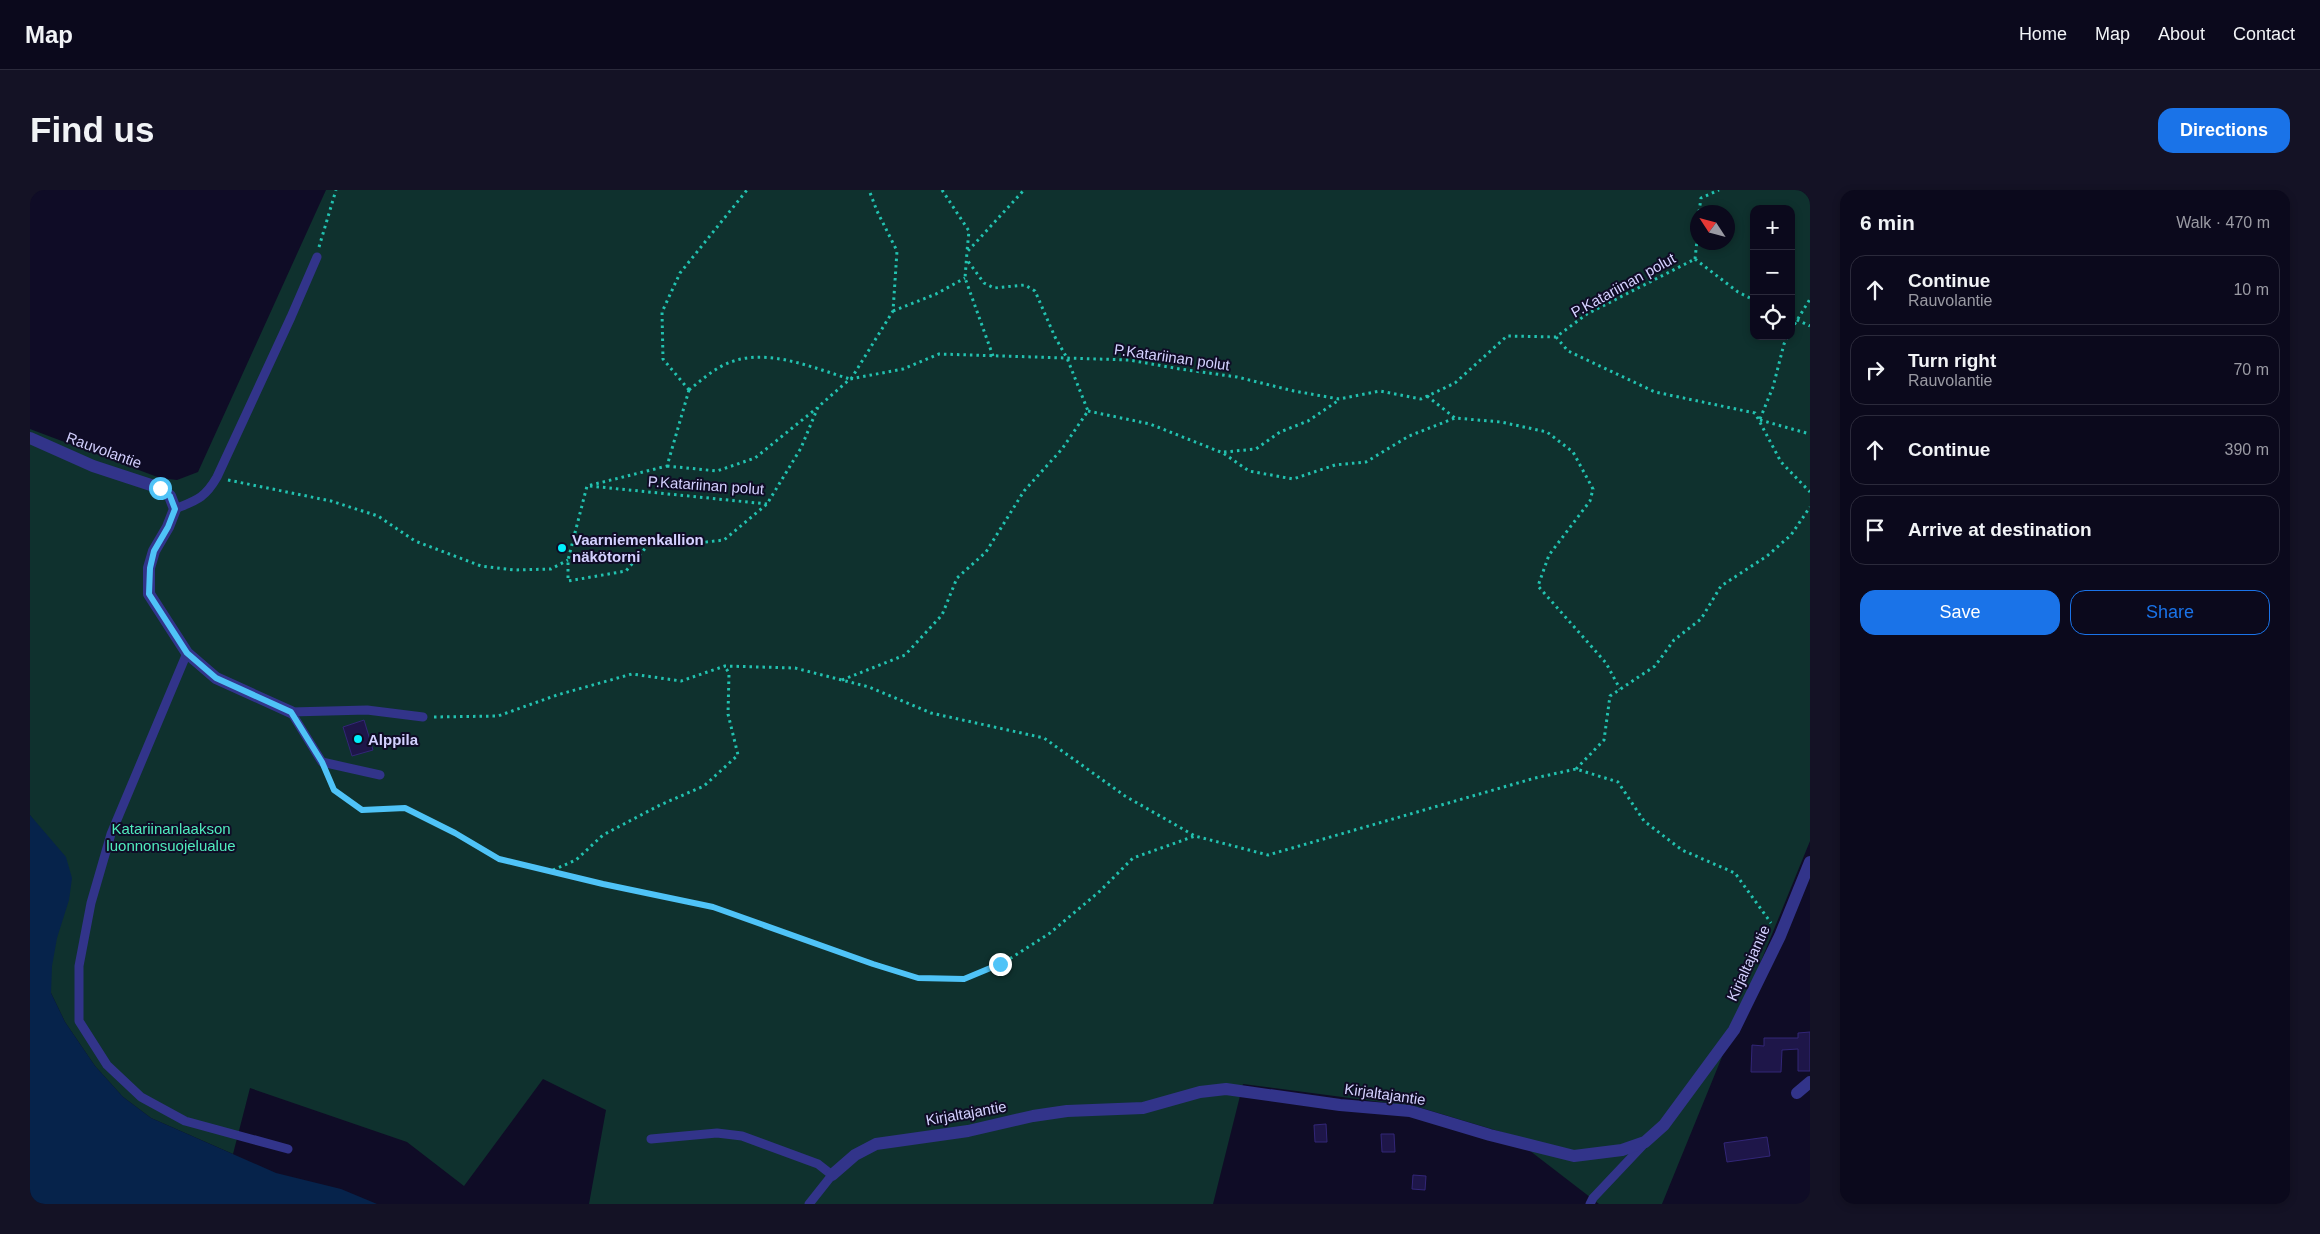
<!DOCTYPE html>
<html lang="en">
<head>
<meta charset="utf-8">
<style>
  :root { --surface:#0b091c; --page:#141225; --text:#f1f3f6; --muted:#9a9aa3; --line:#2b2a3b; --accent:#1a73e8 }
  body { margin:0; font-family:Helvetica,sans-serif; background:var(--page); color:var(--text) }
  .controls { position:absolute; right:15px; top:15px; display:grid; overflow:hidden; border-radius:10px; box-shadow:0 2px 8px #0003 }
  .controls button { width:45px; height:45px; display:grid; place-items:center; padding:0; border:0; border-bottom:1px solid var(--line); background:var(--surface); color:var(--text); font:25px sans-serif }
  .compass { position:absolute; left:1660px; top:15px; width:45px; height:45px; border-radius:50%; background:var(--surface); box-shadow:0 2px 8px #0003; rotate:306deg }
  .stop { position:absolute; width:15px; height:15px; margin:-11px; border:4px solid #4fc3f7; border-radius:50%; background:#fff }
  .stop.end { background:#4fc3f7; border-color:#fff; box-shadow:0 1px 5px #0008 }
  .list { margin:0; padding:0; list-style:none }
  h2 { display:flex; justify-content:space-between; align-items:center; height:65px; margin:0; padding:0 20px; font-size:21px }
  h2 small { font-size:16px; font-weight:400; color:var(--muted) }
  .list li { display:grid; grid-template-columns:32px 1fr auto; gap:15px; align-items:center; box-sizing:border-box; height:70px; margin:0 10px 10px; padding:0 10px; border:1px solid var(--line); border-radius:15px }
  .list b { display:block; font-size:19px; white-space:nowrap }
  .list p { margin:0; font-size:16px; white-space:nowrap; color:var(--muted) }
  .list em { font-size:16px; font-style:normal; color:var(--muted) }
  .actions { display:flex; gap:10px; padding:15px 20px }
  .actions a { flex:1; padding:11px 0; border:1px solid var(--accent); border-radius:15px; text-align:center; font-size:18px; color:var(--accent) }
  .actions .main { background:var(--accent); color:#fff }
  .icon { flex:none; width:28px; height:28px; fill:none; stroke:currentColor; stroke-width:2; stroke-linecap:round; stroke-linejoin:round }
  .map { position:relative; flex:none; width:1780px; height:1014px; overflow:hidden; border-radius:15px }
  header { display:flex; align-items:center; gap:30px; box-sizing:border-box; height:70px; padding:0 25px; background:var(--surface); border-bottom:1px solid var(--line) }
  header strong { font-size:24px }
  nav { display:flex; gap:28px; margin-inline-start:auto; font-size:18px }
  .intro { display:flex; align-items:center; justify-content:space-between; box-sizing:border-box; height:120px; padding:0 30px }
  h1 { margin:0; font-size:35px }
  .button { padding:12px 22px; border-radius:15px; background:var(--accent); color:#fff; font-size:18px; font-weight:700 }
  main { display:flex; gap:30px; padding:0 30px }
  aside { flex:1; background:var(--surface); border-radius:15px; box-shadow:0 2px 8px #0003 }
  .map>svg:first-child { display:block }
  .green { fill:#0f312e; fill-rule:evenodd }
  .water { fill:#06234b }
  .building { fill:#1e1649; stroke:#322677 }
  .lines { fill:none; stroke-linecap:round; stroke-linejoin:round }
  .path { stroke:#22c2b0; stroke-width:3; stroke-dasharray:2.5 4; stroke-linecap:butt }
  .service { stroke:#32348a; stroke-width:9 }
  .minor { stroke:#32348a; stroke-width:12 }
  .route { stroke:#4fc3f7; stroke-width:6 }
  .poi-dot { fill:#00f0fc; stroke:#0f0c26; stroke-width:2 }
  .labels { text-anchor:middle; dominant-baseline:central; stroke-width:4; stroke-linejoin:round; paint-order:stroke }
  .street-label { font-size:15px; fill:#d4d1ff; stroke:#0f0c26 }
  .poi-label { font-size:15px; font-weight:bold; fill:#d4d1ff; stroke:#0f0c26; text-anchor:start }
  .park-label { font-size:15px; fill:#50ecbd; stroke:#0f0c26 }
</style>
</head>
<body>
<header>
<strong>Map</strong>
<nav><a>Home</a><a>Map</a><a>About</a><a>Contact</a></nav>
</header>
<div class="intro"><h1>Find us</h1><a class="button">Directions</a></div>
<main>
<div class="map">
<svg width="1780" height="1014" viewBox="0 0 1780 1014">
  <rect width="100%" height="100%" fill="#0f0c26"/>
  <path class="green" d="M 296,0 L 1780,0 L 1780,651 L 1632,1014 L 1569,1014 L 1478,944 L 1388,917 L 1213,894 L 1183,1014 L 559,1014 L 576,920 L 513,889 L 434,996 L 377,952 L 220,898 L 203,964 L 121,928 L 93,907 L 65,876 L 35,832 L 21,803 L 5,632 L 0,625 L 0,239 L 130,288 L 147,290 L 168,282 ZM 1724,19 L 1761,19 L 1761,146 L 1724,146 ZM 1668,22 L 1698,22 L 1698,52 L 1668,52 Z"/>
  <path class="water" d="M 0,625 L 36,667 L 42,688 L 39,710 L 27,748 L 22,776 L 21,803 L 35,832 L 65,876 L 93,907 L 121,928 L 246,983 L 311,999 L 347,1014 L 0,1014 Z"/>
  <path class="building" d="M 334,530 L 343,560 L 322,566 L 313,537 Z
    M 1780,842 L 1780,881 L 1768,881 L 1768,859 L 1752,860 L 1751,882 L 1721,882 L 1722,855 L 1734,856 L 1734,848 L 1768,848 L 1768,843 Z
    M 1296,934 L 1297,952 L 1285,952 L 1284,935 Z
    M 1351,944 L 1364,944 L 1365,962 L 1352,962 Z
    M 1737,947 L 1740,966 L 1697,972 L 1694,953 Z
    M 1383,985 L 1396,986 L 1395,1000 L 1382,999 Z"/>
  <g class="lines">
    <path class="path" d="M 912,0 L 939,41 L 937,61
      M 1669,22 L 1671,8 L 1689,0
      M 289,57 L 306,0
      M 1665,69 L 1708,102 L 1724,110
      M 1665,69 L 1668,41
      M 863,121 L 906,104 L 935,88
      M 1761,127 L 1780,136
      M 1761,140 L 1780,109
      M 1526,147 L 1538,161 L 1625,202 L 1725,223 L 1751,272 L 1780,302
      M 963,166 L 935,88 L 937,62 L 994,0
      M 821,189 L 863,121 L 867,61 L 847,21 L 839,0
      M 659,200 L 637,276 L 557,296 L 538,370 L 538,391 L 596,381 L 618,355 L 659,354 L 694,350 L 737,314 L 771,258 L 788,217 L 820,189 L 873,179 L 909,164 L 1099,170 L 1150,179 L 1207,187 L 1264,201 L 1309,209 L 1350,201 L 1391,209 L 1425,193 L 1477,146 L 1526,147 L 1557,124 L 1665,69
      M 659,200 L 633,169 L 632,122 L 650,83 L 717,0
      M 659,200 C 669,192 679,183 690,177 C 730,154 780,177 820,189
      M 1397,206 L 1425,228
      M 1058,221 L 1120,234 L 1193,263 L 1219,281 L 1263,289 L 1305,275 L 1336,272 L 1379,246 L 1425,228 L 1471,232 L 1517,242 L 1543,262 L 1563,299 L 1560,311 L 1519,365 L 1508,396 L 1576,473 L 1590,499
      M 1730,229 L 1743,197 L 1754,154 L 1758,146
      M 1730,230 L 1780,244
      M 1194,262 L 1226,259 L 1250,242 L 1278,231 L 1309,210
      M 637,276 L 687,281 L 725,268 L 787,218
      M 198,290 L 301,311 L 348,326 L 385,351 L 451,376 L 484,380 L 521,379 L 538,370
      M 560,296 L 737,314
      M 812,490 L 875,465 L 912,425 L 927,388 L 956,362 L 994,301 L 1032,259 L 1058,221 L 1037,168 L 1025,147 L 1005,101 L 995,95 L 964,98 L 954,93 L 937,70
      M 404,527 L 468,526 L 527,505 L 602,484 L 651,491 L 695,476 L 765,478 L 839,497 L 901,523 L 1014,548 L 1095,606 L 1165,646 L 1238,665 L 1505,588 L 1546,579 L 1588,592 L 1614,631 L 1652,660 L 1705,683 L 1741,733
      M 1546,579 L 1574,550 L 1580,506 L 1625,476 L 1644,450 L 1671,429 L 1691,396 L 1737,366 L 1761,345 L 1780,317
      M 297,584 L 304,600 L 332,620 L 375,619 L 425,643 L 469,669 L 573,694 L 683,717 L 843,775 L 888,788 L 934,789 L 970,775 L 1020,743 L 1070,701 L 1103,668 L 1165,646
      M 523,680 L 546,670 L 573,645 L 630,615 L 674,596 L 708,565 L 698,524 L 699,483 L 695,477"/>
    <path class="service" d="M 145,319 C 167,310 175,308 187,287 L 261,127 L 287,67
      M 157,463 L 81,644 L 61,713 L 49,776 L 49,831 L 77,875 L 111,907 L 155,931 L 258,959
      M 350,585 L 292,572 L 261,522 L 337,520 L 393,527
      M 621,949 L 687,943 L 712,946 L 788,974 L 802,985 L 779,1014
      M 1560,1014 L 1563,1008 L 1615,953"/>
    <path class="minor" d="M 0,248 L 63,276 L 130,298 L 140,306 L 145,319 L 138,337 L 124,361 L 119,378 L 119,404 L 157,463 L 186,488 L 261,522
      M 1767,903 L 1780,892
      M 802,985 L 825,965 L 846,954 L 938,941 L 1003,926 L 1037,921 L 1113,918 L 1170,902 L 1196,899 L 1310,915 L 1380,921 L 1460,945 L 1544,966 L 1592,960 L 1615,952 L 1634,935 L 1704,840 L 1750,746 L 1780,672"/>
  </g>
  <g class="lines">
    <path class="route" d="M 130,298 L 140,306 L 145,319 L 138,337 L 124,361 L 120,378 L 119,404 L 128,418 L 157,463 L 186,488 L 261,522 L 292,572 L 304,600 L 332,620 L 375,618 L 425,643 L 469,669 L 573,694 L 683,717 L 843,774 L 888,788 L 934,789 L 970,774"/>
  </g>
  <g class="poi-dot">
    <circle cx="532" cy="358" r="5"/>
    <circle cx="328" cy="549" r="5"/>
  </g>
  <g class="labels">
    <g class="street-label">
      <text transform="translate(1593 95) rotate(-29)">P.Katariinan polut</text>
      <text transform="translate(1142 167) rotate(8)">P.Katariinan polut</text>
      <text transform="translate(74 260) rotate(20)">Rauvolantie</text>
      <text transform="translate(676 295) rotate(4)">P.Katariinan polut</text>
      <text transform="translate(1718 773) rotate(-65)">Kirjaltajantie</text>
      <text transform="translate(1355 904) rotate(8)">Kirjaltajantie</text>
      <text transform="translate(936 923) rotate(-10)">Kirjaltajantie</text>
    </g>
    <g class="poi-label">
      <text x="542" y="349">Vaarniemenkallion<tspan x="542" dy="17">näkötorni</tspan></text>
      <text x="338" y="549">Alppila</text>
    </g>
    <g class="park-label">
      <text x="141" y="638">Katariinanlaakson<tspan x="141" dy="17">luonnonsuojelualue</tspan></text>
    </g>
  </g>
</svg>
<div class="controls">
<button>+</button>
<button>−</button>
<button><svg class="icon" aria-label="locate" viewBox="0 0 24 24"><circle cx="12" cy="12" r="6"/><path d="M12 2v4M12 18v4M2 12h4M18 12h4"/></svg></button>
</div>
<svg class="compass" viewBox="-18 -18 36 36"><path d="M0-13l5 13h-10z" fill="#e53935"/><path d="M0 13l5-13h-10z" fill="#9a9aa3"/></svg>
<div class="stop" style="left:130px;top:298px"></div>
<div class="stop end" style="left:970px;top:774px"></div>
</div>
<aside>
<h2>6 min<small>Walk · 470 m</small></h2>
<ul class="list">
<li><svg class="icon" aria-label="ahead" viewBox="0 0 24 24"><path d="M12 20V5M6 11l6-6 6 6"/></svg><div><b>Continue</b><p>Rauvolantie</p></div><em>10 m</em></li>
<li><svg class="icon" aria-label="right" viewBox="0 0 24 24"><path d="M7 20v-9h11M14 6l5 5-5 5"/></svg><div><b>Turn right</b><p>Rauvolantie</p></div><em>70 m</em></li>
<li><svg class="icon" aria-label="ahead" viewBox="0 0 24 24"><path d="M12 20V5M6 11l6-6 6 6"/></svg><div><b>Continue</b></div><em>390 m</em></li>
<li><svg class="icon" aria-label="arrive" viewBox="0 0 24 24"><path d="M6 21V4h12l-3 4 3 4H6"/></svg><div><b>Arrive at destination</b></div></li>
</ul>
<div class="actions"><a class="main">Save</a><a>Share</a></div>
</aside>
</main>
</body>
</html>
